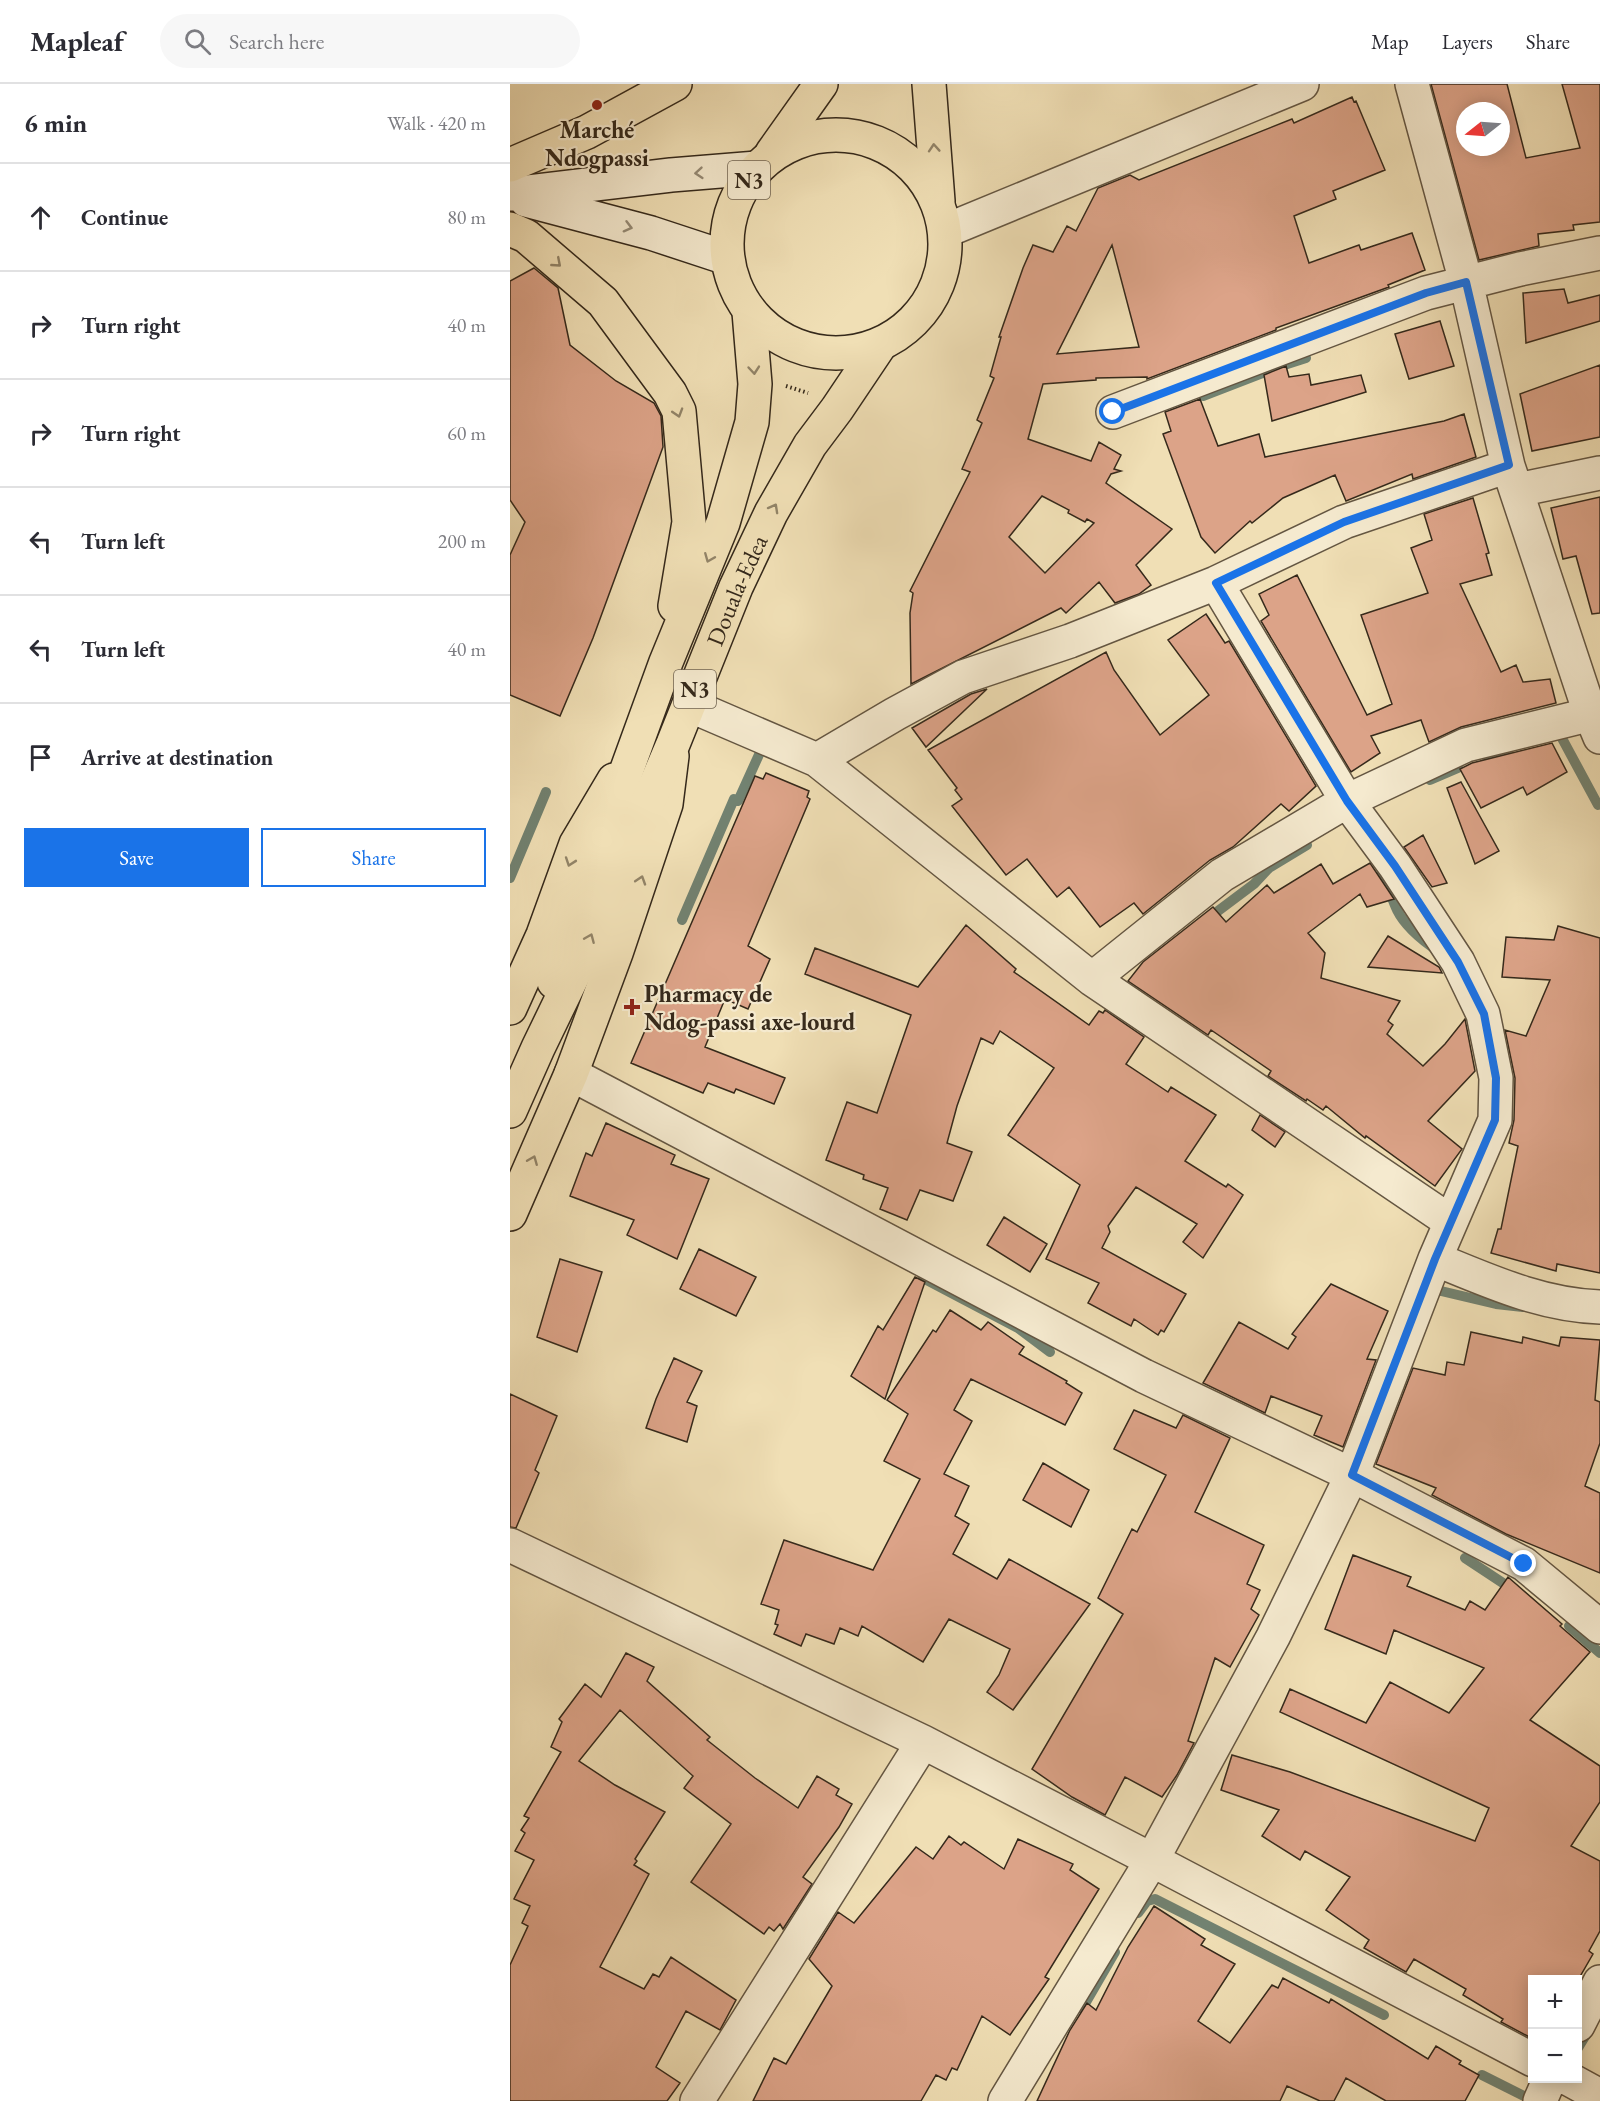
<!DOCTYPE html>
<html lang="en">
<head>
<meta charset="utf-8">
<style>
  :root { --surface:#fff; --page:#f7f7f7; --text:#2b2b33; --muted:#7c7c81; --line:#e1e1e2; --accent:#1a73e8 }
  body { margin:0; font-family:"EB Garamond",serif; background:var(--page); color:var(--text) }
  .controls { position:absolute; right:18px; bottom:18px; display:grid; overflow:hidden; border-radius:0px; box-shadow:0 3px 15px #0003 }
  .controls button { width:54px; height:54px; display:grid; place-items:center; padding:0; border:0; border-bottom:2px solid var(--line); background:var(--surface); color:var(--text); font:30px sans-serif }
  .compass { position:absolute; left:946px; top:18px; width:54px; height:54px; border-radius:50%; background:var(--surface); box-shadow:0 3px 15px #0003; rotate:253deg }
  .stop { position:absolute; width:18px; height:18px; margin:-14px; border:4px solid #1a73e8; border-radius:50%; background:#fff }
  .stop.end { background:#1a73e8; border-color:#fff; box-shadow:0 2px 6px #0008 }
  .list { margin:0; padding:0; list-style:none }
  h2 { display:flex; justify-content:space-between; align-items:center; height:78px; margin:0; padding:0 24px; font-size:26px }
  h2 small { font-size:20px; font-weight:400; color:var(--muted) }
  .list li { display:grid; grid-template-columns:39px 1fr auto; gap:18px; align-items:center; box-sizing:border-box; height:108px; padding:0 24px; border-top:2px solid var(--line) }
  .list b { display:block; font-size:22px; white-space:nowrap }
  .list em { font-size:20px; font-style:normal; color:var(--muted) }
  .actions { display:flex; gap:12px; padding:18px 24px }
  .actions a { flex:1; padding:14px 0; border:2px solid var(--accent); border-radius:0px; text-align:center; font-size:21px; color:var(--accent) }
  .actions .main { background:var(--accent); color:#fff }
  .icon { flex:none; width:33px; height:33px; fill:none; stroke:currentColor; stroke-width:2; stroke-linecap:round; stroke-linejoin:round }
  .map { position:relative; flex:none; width:1090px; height:2017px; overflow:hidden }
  header { display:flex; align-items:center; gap:36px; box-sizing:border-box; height:84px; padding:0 30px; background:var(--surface); border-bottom:2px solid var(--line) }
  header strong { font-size:28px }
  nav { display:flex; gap:33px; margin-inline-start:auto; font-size:21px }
  .search { width:420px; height:54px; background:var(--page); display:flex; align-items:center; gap:15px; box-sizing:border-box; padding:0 21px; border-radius:33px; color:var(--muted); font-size:22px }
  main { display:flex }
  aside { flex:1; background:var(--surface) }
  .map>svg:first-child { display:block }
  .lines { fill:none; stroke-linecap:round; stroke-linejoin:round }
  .stream { stroke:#728271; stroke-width:10 }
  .building { fill:#dca388; stroke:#35291b; stroke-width:1.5; fill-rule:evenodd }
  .minor-casing { stroke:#645642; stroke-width:36 }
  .secondary-casing { stroke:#35291b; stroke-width:36 }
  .primary-casing { stroke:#35291b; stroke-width:36 }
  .trunk-casing { stroke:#35291b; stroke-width:36 }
  .path { stroke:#35291b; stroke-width:4; stroke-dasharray:1.5 3; stroke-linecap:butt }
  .minor { stroke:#f5eacf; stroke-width:33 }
  .secondary { stroke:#f5eacf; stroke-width:33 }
  .primary { stroke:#f0dfb5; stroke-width:33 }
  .trunk { stroke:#f0dfb5; stroke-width:33 }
  .oneway { stroke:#928468 }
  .oneway2 { stroke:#958a75 }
  .route { stroke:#1a73e8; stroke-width:8 }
  .poi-dot { fill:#8f2418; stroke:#f5eacf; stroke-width:2 }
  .labels { text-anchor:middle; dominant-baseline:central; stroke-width:4.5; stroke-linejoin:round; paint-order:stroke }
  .shield { fill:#f5eacf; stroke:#6f6351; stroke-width:1.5 }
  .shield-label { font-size:22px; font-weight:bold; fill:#35291b }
  .poi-label { font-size:24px; font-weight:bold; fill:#35291b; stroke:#f5eacf }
  .street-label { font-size:24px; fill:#35291b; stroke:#f5eacf }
</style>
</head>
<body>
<header>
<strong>Mapleaf</strong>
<div class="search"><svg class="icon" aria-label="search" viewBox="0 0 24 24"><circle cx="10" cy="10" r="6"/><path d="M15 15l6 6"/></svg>Search here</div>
<nav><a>Map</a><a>Layers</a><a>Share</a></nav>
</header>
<main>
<aside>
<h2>6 min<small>Walk · 420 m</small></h2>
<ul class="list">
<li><svg class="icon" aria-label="ahead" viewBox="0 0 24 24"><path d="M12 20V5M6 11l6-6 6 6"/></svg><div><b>Continue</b></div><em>80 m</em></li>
<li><svg class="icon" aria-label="right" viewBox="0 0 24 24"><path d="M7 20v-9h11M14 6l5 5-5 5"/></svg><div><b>Turn right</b></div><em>40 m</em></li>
<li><svg class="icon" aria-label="right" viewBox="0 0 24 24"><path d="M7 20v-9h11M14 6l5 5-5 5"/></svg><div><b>Turn right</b></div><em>60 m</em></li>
<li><svg class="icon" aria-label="left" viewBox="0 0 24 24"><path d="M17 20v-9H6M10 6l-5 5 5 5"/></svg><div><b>Turn left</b></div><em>200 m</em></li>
<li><svg class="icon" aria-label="left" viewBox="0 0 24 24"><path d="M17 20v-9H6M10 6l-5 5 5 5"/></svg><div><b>Turn left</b></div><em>40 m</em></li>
<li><svg class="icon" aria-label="arrive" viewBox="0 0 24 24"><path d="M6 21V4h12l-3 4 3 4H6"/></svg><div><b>Arrive at destination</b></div></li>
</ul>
<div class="actions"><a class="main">Save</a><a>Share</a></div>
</aside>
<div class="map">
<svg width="1090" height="2017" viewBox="0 0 1090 2017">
  <rect width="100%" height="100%" fill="#f0dfb5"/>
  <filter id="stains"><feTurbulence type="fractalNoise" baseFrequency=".00333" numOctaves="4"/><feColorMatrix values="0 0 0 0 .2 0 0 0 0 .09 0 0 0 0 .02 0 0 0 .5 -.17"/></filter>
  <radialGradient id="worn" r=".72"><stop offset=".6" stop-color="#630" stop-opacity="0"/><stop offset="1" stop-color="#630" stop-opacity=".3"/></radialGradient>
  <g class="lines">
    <path class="stream" d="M 693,312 L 768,283 L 796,274
      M 1044,646 L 1047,645 L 1088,721
      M 977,674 L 999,665
      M 920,696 L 948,684
      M 871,790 C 879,803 881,813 887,826 C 896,844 913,857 928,867
      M 0,794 L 36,708
      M 708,827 L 744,800 L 759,784 L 797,761
      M 172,836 L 224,715 L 228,717 L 252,664
      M 413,1194 L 508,1244 L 540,1268
      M 916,1207 L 931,1207 L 986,1220 L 1013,1223
      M 955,1474 L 1005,1507
      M 1059,1542 L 1090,1569
      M 628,1829 L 637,1817 L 645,1815 L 874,1931
      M 572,1925 L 605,1868
      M 1068,1964 L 1079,1946
      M 972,1991 L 1024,2017"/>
  </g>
  <path class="building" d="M 921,0 L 997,0 L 1016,74 L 1070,64 L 1052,0 L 1090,0 L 1090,138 L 1063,141 L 1064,146 L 1028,150 L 1029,162 L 969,176 ZM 955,27 L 991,27 L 991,63 L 955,63 Z
    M 842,13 L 844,18 L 846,17 L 875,86 L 823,107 L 826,115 L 784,132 L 799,179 L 849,161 L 851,166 L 902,149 L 915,186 L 878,201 L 879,203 L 766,244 L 766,246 L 637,295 L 637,293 L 586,294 L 586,296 L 533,300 L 518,355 L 581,377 L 589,358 L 611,371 L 604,385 L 611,387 L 601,390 L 596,399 L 662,445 L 626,481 L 641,501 L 629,510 L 605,519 L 589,498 L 556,529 L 551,524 L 401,600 L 400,529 L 403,509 L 400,507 L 460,388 L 452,385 L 472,339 L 467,336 L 484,294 L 480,292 L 491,253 L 489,253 L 513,184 L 523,161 L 543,168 L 557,142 L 566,147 L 588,104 L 620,91 L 629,96 L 782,35 L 784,39 ZM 602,161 L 629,263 L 547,270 ZM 532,412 L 559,426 L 558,429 L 575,438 L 577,435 L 584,439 L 535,489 L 499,453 Z
    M 24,184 L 48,204 L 60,261 L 106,297 L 144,319 L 151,332 L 153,363 L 83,554 L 50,632 L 0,611 L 0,471 L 15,438 L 0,416 L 0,197 Z
    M 1054,205 L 1058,219 L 1090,211 L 1090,237 L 1016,259 L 1013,209 Z
    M 930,237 L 944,282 L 899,295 L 885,250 Z
    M 1090,281 L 1090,353 L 1022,367 L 1010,310 Z
    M 776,282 L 779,293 L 799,290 L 801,301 L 851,291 L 856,308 L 762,337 L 754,291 Z
    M 690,315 L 708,362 L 749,350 L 755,373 L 934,337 L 954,330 L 966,373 L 903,395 L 902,390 L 836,417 L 825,391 L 773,414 L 742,439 L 740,437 L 705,469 L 691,453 L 653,350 L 661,347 L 655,328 Z
    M 1090,413 L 1090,529 L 1082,530 L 1066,472 L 1053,475 L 1041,424 Z
    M 963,414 L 979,469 L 976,470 L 982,491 L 950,500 L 991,588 L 1006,581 L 1013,598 L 1040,595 L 1046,619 L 951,643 L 919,658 L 911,636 L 861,652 L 870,669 L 841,688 L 751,537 L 759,531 L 749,510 L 787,491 L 857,631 L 882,620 L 851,531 L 918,509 L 901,464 L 922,456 L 914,430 Z
    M 696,530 L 715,559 L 719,557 L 806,702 L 779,727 L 771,720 L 723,763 L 700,776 L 633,830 L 624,819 L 590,843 L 559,803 L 547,813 L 517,775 L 496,791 L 442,722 L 452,715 L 445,706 L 447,704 L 418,666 L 596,568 L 604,586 L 650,651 L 699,611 L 658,556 Z
    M 477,605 L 416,663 L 402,644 L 461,610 Z
    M 1042,659 L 1057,688 L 1017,711 L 1013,703 L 971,724 L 950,685 L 962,679 Z
    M 256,689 L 299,707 L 297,713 L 300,715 L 238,862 L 260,875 L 238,925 L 215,915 L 195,963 L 275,994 L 264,1020 L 226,1005 L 224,1009 L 198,999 L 193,1009 L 121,979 L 245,692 L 253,695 Z
    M 951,698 L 989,767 L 965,780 L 937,704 Z
    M 913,751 L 937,799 L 922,803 L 894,763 Z
    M 860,779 L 884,815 L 857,823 L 850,810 L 798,849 L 815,869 L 811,894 L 890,917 L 878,937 L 883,941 L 877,950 L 913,982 L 935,960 L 955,935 L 965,987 L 918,1037 L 952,1065 L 925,1102 L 856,1052 L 855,1054 L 816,1022 L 813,1026 L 797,1015 L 796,1017 L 758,992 L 761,987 L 701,946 L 698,951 L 618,897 L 633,878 L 703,823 L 716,838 L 757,801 L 764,809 L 811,780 L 823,800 Z
    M 456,841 L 506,885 L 504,888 L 579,941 L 589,927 L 593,929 L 595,926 L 634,953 L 616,980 L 658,1008 L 661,1003 L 706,1031 L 675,1077 L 716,1103 L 718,1100 L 733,1111 L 693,1174 L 673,1158 L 687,1140 L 626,1103 L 598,1142 L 600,1148 L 592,1164 L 676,1210 L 654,1248 L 651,1246 L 648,1251 L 624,1235 L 621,1242 L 578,1219 L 589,1199 L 536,1175 L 570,1101 L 498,1051 L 544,984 L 490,947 L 483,960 L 471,954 L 447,1022 L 437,1059 L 462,1068 L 443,1117 L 410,1106 L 397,1136 L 370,1125 L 378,1104 L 353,1095 L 354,1091 L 316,1076 L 337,1018 L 367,1029 L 401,931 L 295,890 L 305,864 L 408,903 Z
    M 1048,842 L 1090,854 L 1090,1189 L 1047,1180 L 1046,1187 L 981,1169 L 988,1145 L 991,1145 L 1008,1062 L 999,1059 L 1004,1036 L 1005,994 L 995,946 L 1016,952 L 1040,896 L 992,893 L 996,853 L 1044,856 Z
    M 878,852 L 929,883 L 932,889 L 858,883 Z
    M 750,1031 L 775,1048 L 765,1063 L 742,1046 Z
    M 96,1039 L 165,1071 L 161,1080 L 199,1095 L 167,1175 L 117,1151 L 124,1136 L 60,1112 L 76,1069 L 82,1072 Z
    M 494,1133 L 537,1160 L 520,1188 L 477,1161 Z
    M 189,1165 L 246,1193 L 226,1232 L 170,1205 Z
    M 50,1175 L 92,1188 L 67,1268 L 27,1253 Z
    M 405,1193 L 415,1198 L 375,1315 L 341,1292 L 368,1242 L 373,1246 Z
    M 821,1200 L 878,1227 L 857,1275 L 866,1276 L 833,1363 L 804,1351 L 812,1332 L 761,1312 L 755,1329 L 693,1299 L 729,1238 L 778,1265 L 786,1253 L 782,1250 Z
    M 440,1226 L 471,1246 L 478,1238 L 514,1263 L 509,1270 L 557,1297 L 556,1299 L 572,1309 L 555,1341 L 461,1295 L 444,1326 L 462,1337 L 434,1390 L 459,1402 L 445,1432 L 459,1440 L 443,1470 L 487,1495 L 499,1475 L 580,1520 L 503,1626 L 477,1608 L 489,1591 L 500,1565 L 439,1535 L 413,1578 L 352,1542 L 348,1552 L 330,1544 L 324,1560 L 296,1550 L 291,1562 L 264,1550 L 268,1541 L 265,1540 L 269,1526 L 251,1520 L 274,1456 L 363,1486 L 410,1395 L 374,1377 L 398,1330 L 377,1316 L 423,1246 L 426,1248 Z
    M 961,1248 L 1012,1259 L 1013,1253 L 1049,1262 L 1051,1253 L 1090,1256 L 1085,1316 L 1090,1318 L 1090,1359 L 1075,1402 L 1090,1409 L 1090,1489 L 996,1450 L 922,1411 L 926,1404 L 866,1380 L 903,1284 L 935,1291 L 937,1278 L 954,1281 Z
    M 164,1274 L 192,1287 L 177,1318 L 187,1322 L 177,1358 L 136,1344 L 146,1315 Z
    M 0,1310 L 47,1332 L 25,1386 L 29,1389 L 6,1444 L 0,1443 Z
    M 624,1326 L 666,1344 L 673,1331 L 720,1354 L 685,1428 L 754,1461 L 737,1500 L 750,1506 L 741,1525 L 749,1531 L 720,1583 L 705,1574 L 678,1657 L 684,1659 L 667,1691 L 652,1713 L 615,1693 L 595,1731 L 562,1713 L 522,1685 L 613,1530 L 588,1514 L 622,1445 L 627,1448 L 656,1391 L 604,1365 Z
    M 533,1379 L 579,1406 L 561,1443 L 513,1416 Z
    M 843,1471 L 901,1493 L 897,1502 L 955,1526 L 960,1517 L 975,1526 L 998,1493 L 1052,1540 L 1050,1542 L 1080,1568 L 1020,1636 L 1090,1682 L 1090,1718 L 1061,1762 L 1090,1777 L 1090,1847 L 1079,1867 L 1083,1870 L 1068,1896 L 1023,1896 L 1023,1955 L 991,1938 L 993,1935 L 953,1911 L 956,1905 L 904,1875 L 896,1888 L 854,1864 L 859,1856 L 816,1826 L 840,1793 L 795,1767 L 790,1776 L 752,1752 L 769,1726 L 711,1706 L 722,1671 L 780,1688 L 965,1757 L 979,1724 L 770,1628 L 780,1605 L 856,1639 L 880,1598 L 939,1629 L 974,1584 L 884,1546 L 876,1570 L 815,1545 Z
    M 116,1569 L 144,1583 L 137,1597 L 200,1653 L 197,1656 L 245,1694 L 288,1724 L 307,1692 L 329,1705 L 326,1711 L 342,1720 L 329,1743 L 293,1793 L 302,1800 L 273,1845 L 270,1840 L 264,1847 L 259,1843 L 254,1850 L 181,1798 L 221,1740 L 174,1704 L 183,1692 L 110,1626 L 69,1677 L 105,1701 L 155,1728 L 125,1775 L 127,1777 L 124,1781 L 139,1790 L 90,1883 L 134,1905 L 143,1890 L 149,1893 L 161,1873 L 226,1916 L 210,1946 L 176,1927 L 146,1983 L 170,1999 L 157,2017 L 0,2017 L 0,1881 L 18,1842 L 12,1839 L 20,1822 L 4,1815 L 24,1776 L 5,1767 L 15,1749 L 11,1746 L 19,1734 L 14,1732 L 51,1668 L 41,1663 L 52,1638 L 49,1635 L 75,1600 L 91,1613 Z
    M 439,1752 L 451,1761 L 454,1758 L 494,1785 L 508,1755 L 563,1780 L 560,1786 L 589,1805 L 535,1893 L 539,1895 L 500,1951 L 472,1932 L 447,1986 L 442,1984 L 436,1996 L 426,1991 L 411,2017 L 243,2017 L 264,1974 L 276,1980 L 322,1902 L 299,1875 L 328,1828 L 344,1839 L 406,1763 L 423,1775 Z
    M 644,1822 L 695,1855 L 691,1861 L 725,1880 L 688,1937 L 720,1959 L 762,1901 L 768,1904 L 773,1894 L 819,1919 L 821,1915 L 918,1975 L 926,1962 L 951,1977 L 949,1980 L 969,1991 L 955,2017 L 876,2017 L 836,1994 L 824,2017 L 810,2017 L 777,2002 L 770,2017 L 527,2017 L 560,1946 L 577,1919 L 586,1926 L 618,1863 Z"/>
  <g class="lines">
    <g class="minor-casing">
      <path id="minor" d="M 902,0 L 956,198 L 998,382 L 1080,629 L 1090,653
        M 435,147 L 792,0
        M 603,328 L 916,209 L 1010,185 L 1090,169
        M 1007,406 L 1090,389
        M 179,621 L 307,676 L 582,895 L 941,1138
        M 307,676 L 385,630 L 453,593 L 560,557 L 706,499 L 834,438 L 998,382
        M 582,895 L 712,791 L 837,717 L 956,661 L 1090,628
        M 61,990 L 634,1292 L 842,1391 L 1014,1480 L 1090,1543
        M 925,1175 C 979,1197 1031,1221 1090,1223
        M 0,1461 L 413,1658 L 642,1776 L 1023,1976
        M 1068,1941 L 1090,1898
        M 1057,1994 L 1090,2012
        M 187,2017 L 413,1658
        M 495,2017 L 642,1776 L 763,1553 L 842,1391 L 925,1175 L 985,1036 L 986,994 L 973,930 L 948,878 L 885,782 L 837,717 L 706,499
        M 1030,2017 L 1040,1994"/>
    </g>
    <g class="secondary-casing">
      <path id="secondary" d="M 0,110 L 161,91 L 247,84
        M 16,116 L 141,149 L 217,174"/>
    </g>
    <g class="primary-casing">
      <path id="primary" d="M 0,924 L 33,851 L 66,760 L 104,696
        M 0,1130 L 61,990 L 106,869 L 156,720 L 162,672"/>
    </g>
    <g class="trunk-casing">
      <g id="trunk">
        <path d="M 419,0 L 428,117"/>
        <circle cx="326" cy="160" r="109"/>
        <path d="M 262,69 L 311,0"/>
        <path d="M 0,81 L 77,48 L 165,0"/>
        <path d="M 0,145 L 16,152 L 93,218 L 160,309 L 169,327 L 179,438 L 165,522"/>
        <path d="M 44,898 L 53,861 L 156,578 L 213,439 L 242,338 L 245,300 L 239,228"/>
        <path id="s1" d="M 0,1027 L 28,964 L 72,873 L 163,660 L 226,503 L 261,429 L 300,361 L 327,325 L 370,261"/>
      </g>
    </g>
    <path class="path" d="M 276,302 L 298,309"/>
    <use href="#minor" class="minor"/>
    <use href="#secondary" class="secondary"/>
    <use href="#primary" class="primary"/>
    <use href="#trunk" class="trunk"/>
  </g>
  <defs><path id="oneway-chevron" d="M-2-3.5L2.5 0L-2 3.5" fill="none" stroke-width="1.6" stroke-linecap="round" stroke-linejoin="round" transform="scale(1.5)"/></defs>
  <g class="oneway">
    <use href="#oneway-chevron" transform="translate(424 64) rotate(-94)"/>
    <use href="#oneway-chevron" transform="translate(47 179) rotate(41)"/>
    <use href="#oneway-chevron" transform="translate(244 286) rotate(85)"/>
    <use href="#oneway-chevron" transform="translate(168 329) rotate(73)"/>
    <use href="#oneway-chevron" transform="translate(264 424) rotate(-61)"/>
    <use href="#oneway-chevron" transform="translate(199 474) rotate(112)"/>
    <use href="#oneway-chevron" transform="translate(60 778) rotate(109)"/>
    <use href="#oneway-chevron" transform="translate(131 796) rotate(-72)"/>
    <use href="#oneway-chevron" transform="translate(80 854) rotate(-67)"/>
    <use href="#oneway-chevron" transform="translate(23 1076) rotate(-68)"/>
  </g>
  <g class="oneway2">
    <use href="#oneway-chevron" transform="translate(189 89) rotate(175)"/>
    <use href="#oneway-chevron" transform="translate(118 143) rotate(15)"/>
  </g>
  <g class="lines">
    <path class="route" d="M 603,328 L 916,209 L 956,198 L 999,381 L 834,438 L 706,499 L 837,717 L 885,782 L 948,878 L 974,930 L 986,994 L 985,1036 L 925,1175 L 842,1391 L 1014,1480"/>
  </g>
  <g class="poi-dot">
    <circle cx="87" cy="21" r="6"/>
    <path d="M119 914h6v6h6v6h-6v6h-6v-6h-6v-6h6z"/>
  </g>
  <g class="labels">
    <g class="shield">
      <rect x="218" y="77" width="42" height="38" rx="4.5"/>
      <rect x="164" y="586" width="42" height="38" rx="4.5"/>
    </g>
    <g class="shield-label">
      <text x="239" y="96">N3</text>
      <text x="185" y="605">N3</text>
    </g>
    <g class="poi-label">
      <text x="87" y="45">Marché<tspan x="87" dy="28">Ndogpassi</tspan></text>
      <text x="134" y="909" text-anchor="start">Pharmacy de<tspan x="134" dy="28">Ndog-passi axe-lourd</tspan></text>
    </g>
    <g class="street-label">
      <text stroke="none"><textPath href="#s1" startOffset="568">Douala-Edea</textPath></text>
    </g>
  </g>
  <rect width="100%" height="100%" filter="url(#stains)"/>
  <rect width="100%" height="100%" fill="url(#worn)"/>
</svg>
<div class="controls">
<button>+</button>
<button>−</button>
</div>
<svg class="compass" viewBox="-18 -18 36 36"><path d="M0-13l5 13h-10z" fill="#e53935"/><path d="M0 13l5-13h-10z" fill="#7c7c81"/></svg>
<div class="stop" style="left:603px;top:328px"></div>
<div class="stop end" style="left:1014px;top:1480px"></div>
</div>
</main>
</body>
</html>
